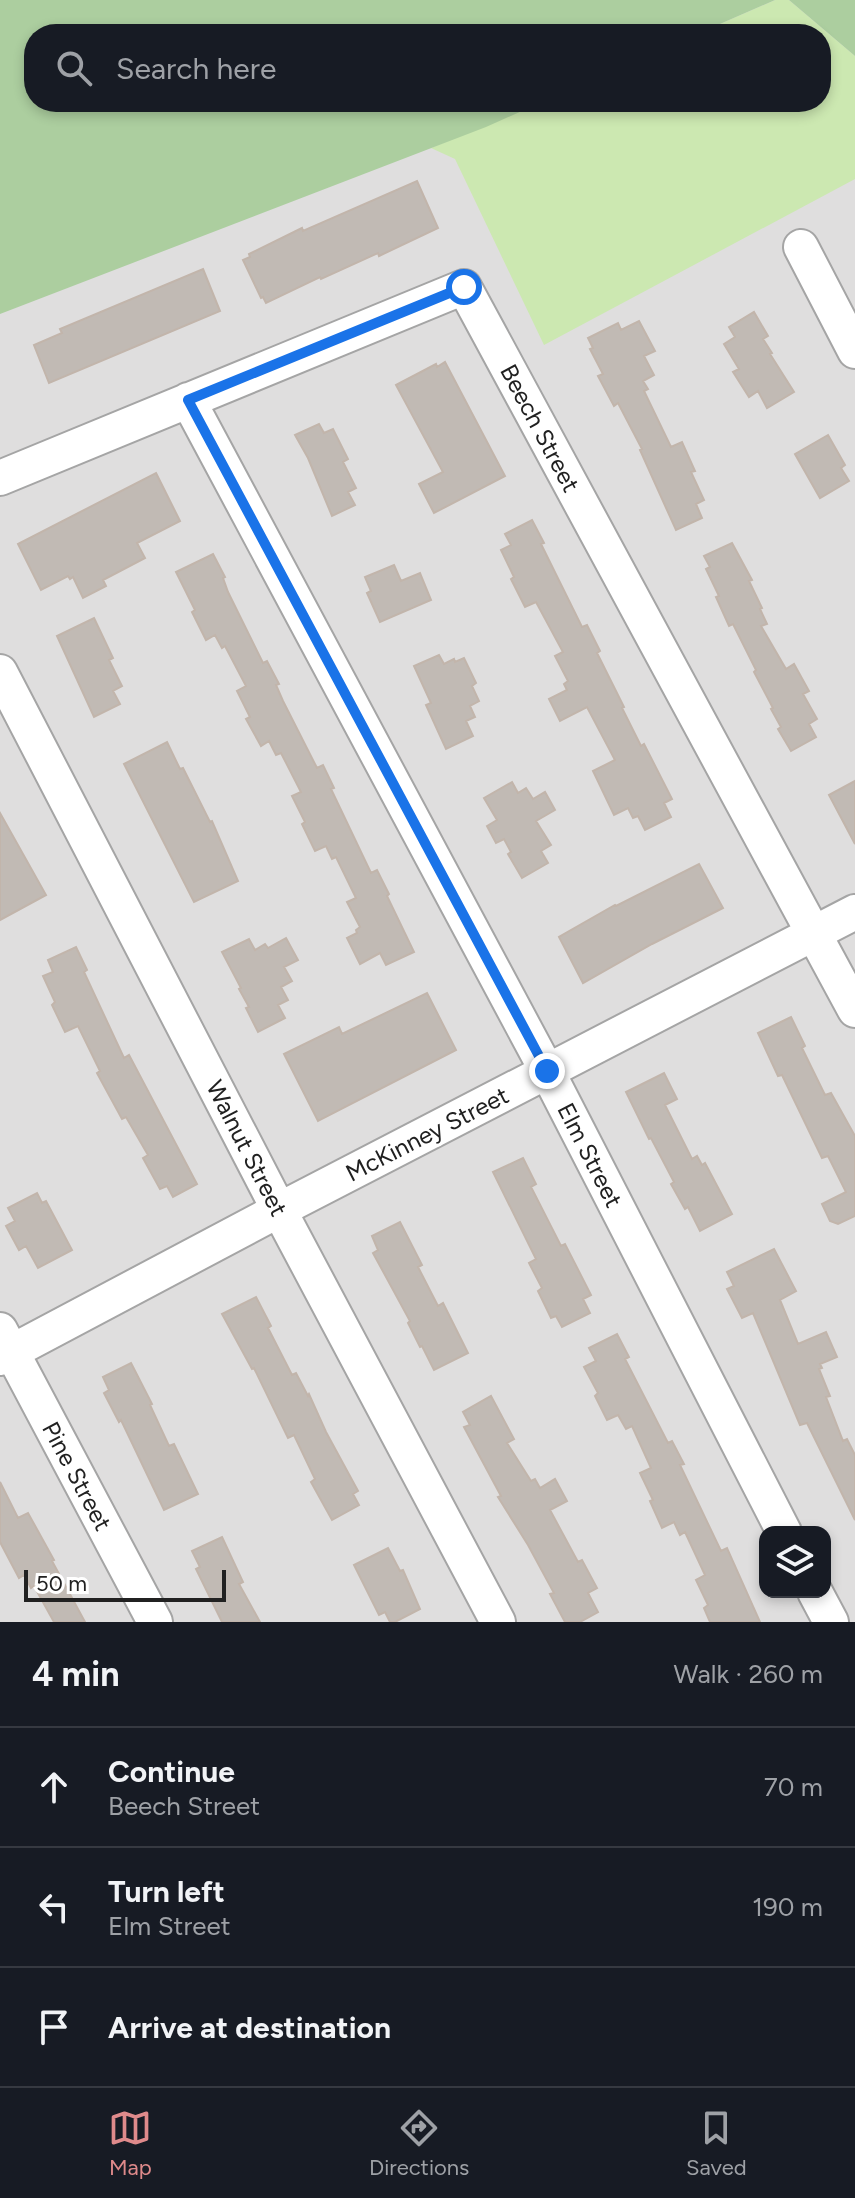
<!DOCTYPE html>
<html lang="en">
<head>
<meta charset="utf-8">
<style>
  :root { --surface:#171b24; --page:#20242c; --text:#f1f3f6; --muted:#9ea1a6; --line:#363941; --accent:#df8a8b }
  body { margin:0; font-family:Figtree,sans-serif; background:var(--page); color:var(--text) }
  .controls { position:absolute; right:24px; bottom:24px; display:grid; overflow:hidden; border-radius:16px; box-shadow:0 4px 12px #0003 }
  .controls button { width:72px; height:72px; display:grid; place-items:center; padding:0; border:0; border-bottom:2px solid var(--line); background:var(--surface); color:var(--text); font:40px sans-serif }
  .scale { position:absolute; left:24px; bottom:20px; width:202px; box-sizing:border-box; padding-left:8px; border:4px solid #212121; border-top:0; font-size:22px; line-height:28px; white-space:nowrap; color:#212121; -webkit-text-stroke:6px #fff; paint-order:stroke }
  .stop { position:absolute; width:24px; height:24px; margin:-18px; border:6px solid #1a73e8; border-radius:50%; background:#fff }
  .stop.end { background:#1a73e8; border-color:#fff; box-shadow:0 2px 8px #0008 }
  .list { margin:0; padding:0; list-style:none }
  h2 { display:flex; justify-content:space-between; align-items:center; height:104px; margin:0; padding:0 32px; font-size:34px }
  h2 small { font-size:26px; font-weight:400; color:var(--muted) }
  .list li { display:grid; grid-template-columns:52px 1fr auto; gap:24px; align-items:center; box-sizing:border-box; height:120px; padding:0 32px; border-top:2px solid var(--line) }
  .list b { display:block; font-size:30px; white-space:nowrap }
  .list p { margin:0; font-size:26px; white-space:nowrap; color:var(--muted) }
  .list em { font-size:26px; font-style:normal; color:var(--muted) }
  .icon { flex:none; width:44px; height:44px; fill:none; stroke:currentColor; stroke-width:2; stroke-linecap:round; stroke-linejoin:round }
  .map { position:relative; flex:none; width:855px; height:1622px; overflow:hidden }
  .search { position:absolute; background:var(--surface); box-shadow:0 4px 12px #0003; left:24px; right:24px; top:24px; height:88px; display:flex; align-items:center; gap:20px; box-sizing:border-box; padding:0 28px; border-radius:32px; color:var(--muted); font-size:30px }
  .sheet { height:464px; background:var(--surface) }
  nav { display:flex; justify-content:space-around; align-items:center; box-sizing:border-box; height:112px; border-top:2px solid var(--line); background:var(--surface); font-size:22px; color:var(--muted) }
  nav a { display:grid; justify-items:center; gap:4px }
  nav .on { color:var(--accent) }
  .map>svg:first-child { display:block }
  .residential { fill:#dfdede; fill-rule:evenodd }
  .grass { fill:#cce8b1 }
  .forest { fill:#acce9f }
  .building { fill:#c1bab4; stroke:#c2b5ab; stroke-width:2 }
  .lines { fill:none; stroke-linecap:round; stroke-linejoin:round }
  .minor-casing { stroke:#a5a5a5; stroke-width:38 }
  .minor { stroke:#fff; stroke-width:34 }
  .route { stroke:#1a73e8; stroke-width:10 }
  .labels { text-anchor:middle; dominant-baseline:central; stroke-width:6; stroke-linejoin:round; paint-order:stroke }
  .street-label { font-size:24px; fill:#212121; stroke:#fff }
</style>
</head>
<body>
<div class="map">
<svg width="855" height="1622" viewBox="0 0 855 1622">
  <rect width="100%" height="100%" fill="#f1eee8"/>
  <path class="residential" d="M 621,0 L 839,0 L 855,30 L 855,1622 L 0,1622 L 0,296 L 407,102 L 821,102 L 821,34 L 549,34 ZM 765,1532 L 825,1532 L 825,1592 L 765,1592 Z"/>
  <path class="grass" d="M 775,0 L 789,0 L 855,56 L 855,179 L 544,345 L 455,159 L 431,148 L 542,102 L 821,102 L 821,34 L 697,34 Z"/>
  <path class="forest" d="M 0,0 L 775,0 L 697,34 L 34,34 L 34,102 L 542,102 L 486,127 L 0,314 Z
    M 789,0 L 855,0 L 855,56 Z"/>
  <path class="building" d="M 417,181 L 438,228 L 379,256 L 378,253 L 321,279 L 320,277 L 266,303 L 263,297 L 261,298 L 243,260 L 250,257 L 249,254 L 302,228 L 303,231 Z
    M 203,269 L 220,311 L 49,383 L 34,345 L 62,333 L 60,329 Z
    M 754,312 L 768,336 L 763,339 L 772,353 L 770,354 L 794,392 L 767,408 L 758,391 L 749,397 L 733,372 L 739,369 L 724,344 L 735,337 L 729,327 Z
    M 639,321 L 655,351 L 644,356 L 654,375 L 643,381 L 648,389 L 644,391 L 671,447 L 682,442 L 695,471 L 691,472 L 704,500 L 696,504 L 702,518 L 676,530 L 640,450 L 642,449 L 618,403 L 614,406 L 598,376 L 603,374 L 590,349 L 593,348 L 588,338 L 618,323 L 621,330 Z
    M 445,362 L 505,476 L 434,513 L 419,484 L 443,472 L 396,385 L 436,364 L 437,367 Z
    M 319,424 L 324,433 L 333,429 L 348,459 L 343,462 L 356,488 L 348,492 L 355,505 L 332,516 L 308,458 L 295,435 Z
    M 828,435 L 845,465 L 841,468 L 849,481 L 820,498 L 795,454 Z
    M 156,473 L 180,521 L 137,543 L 145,558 L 103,580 L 106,586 L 83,598 L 73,577 L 70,579 L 68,576 L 41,590 L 18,544 Z
    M 532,520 L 544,543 L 541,544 L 582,627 L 587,625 L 600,651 L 597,653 L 624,707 L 622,708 L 641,746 L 644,744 L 672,799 L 664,803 L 671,817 L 645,830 L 638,816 L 633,818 L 628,808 L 614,815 L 593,771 L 615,760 L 587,707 L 560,721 L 549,699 L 567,690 L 564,684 L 568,681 L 555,656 L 563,652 L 536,602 L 525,607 L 511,579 L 514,577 L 501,550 L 511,545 L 505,534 Z
    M 732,543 L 752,580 L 749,581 L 762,608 L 760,609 L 767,624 L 761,626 L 786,669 L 794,664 L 809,691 L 803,694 L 817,719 L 809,724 L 816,737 L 791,751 L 778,729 L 781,727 L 771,709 L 773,708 L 754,672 L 756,670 L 733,624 L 729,626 L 716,597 L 719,596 L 706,569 L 710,567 L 704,556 Z
    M 213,554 L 225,577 L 223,578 L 228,592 L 263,663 L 267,661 L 279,684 L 276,685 L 283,701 L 317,768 L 323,765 L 334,788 L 331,789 L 371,873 L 377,870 L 389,894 L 387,896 L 414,952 L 386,965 L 380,953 L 360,964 L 347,938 L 357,933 L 356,930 L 360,927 L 347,902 L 356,898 L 336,857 L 332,859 L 326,846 L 315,851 L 302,824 L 305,822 L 292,796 L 301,792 L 281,753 L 276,755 L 269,741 L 261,746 L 246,719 L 250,717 L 237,691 L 246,686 L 225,646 L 222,648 L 215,635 L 206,640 L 192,612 L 195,610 L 176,572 Z
    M 394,565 L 401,581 L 420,573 L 431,600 L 380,622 L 367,593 L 371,591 L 365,577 Z
    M 94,618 L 113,658 L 109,660 L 122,686 L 113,691 L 120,704 L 94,717 L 57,636 Z
    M 439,655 L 444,664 L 454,659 L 455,662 L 464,658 L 476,683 L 472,686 L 479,701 L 470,706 L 475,717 L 466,721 L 473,736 L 446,749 L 426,705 L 431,703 L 414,666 Z
    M 167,742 L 180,769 L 183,768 L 210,822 L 212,821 L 238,881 L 194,902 L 124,764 Z
    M 855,781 L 855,844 L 829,795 Z
    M 512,782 L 518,793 L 526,788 L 533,799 L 545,792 L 555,810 L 536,821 L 551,845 L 541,851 L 548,863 L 522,878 L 508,854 L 511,852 L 504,839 L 496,843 L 487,826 L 497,820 L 484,798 Z
    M 0,813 L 46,895 L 0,920 Z
    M 699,864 L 723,908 L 652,944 L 583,983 L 559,937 L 615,905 L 616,906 Z
    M 286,938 L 298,960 L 284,967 L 292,981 L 281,987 L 288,1000 L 278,1005 L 285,1018 L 258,1032 L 246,1008 L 249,1007 L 239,989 L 241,988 L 222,952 L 249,939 L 255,950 L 265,944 L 268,948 Z
    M 76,947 L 87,970 L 84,972 L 124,1058 L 129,1055 L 197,1184 L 173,1197 L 167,1186 L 160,1189 L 143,1158 L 148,1155 L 126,1117 L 122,1119 L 97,1073 L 100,1071 L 78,1026 L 65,1032 L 52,1005 L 55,1002 L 43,976 L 53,972 L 48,960 Z
    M 427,993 L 456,1050 L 318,1121 L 284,1054 L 339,1027 L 342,1034 Z
    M 791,1017 L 805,1046 L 802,1048 L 825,1095 L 831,1093 L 855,1136 L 855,1216 L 838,1224 L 830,1221 L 822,1204 L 846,1192 L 828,1156 L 822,1158 L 782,1075 L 778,1076 L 758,1033 Z
    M 664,1073 L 677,1099 L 665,1105 L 692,1159 L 697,1156 L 702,1165 L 705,1163 L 732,1214 L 700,1231 L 688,1207 L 685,1209 L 671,1184 L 674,1182 L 651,1138 L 649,1139 L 626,1092 Z
    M 523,1158 L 536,1184 L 531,1187 L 561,1246 L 565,1244 L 591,1295 L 583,1299 L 590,1313 L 562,1327 L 556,1316 L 551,1318 L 538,1291 L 542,1288 L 529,1263 L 536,1259 L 493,1172 Z
    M 37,1193 L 42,1203 L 46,1201 L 72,1250 L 38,1268 L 26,1246 L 19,1250 L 6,1226 L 15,1221 L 8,1208 Z
    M 400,1222 L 422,1265 L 418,1267 L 438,1306 L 443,1303 L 468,1353 L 434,1370 L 422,1346 L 420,1347 L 408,1323 L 410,1321 L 373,1253 L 378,1250 L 372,1236 Z
    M 774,1249 L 796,1291 L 780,1300 L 798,1344 L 826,1332 L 837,1357 L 820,1364 L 822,1368 L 819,1369 L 830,1396 L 826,1397 L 843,1441 L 847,1439 L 855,1455 L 855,1520 L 807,1423 L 800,1425 L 753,1313 L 742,1318 L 727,1289 L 734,1286 L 727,1272 Z
    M 256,1297 L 271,1326 L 268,1328 L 292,1375 L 296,1373 L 308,1396 L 309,1394 L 326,1432 L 358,1491 L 353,1494 L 359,1505 L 332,1520 L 311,1482 L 315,1479 L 294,1435 L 288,1438 L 254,1368 L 252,1369 L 222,1314 Z
    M 617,1334 L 629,1357 L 625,1359 L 668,1443 L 672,1441 L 684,1464 L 680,1465 L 721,1551 L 727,1548 L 760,1622 L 710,1622 L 704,1608 L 708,1605 L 696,1580 L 705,1575 L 685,1532 L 680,1535 L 674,1522 L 662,1528 L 650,1501 L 653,1500 L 640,1473 L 651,1468 L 632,1426 L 626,1429 L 618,1415 L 607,1420 L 595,1396 L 598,1393 L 584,1367 L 596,1361 L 589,1348 Z
    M 131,1363 L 152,1404 L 150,1405 L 169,1446 L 174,1444 L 198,1494 L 164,1510 L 121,1420 L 119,1422 L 104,1393 L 109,1390 L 103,1377 Z
    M 491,1396 L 514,1439 L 507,1443 L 531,1481 L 535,1479 L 540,1488 L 555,1479 L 567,1501 L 550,1510 L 578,1562 L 582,1560 L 597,1588 L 588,1593 L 598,1612 L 580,1622 L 565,1622 L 550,1594 L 554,1593 L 528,1545 L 498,1497 L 501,1496 L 464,1427 L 470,1425 L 463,1412 Z
    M 0,1482 L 18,1518 L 28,1513 L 54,1560 L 52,1561 L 85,1622 L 54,1622 L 34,1586 L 31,1588 L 24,1575 L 19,1578 L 0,1542 Z
    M 222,1537 L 243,1582 L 239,1584 L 260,1622 L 222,1622 L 196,1569 L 200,1567 L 192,1551 Z
    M 388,1548 L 400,1571 L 403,1570 L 420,1609 L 395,1622 L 390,1622 L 385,1612 L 379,1615 L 354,1565 Z"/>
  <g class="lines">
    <g class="minor-casing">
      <path id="minor" d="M 801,247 L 855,351
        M 188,400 L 547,1071 L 784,1532
        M 0,478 L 464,287 L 855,1010
        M 0,672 L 279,1210 L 498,1622
        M 0,1330 L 155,1622
        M 0,1358 L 279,1210 L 855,912
        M 815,1592 L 831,1622"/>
    </g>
    <use href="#minor" class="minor"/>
  </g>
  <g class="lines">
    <path class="route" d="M 464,287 L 188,400 L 547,1071"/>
  </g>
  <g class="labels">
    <g class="street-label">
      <text transform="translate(540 428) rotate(62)">Beech Street</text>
      <text transform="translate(427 1134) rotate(-27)">McKinney Street</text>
      <text transform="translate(247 1148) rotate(63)">Walnut Street</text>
      <text transform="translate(590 1155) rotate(63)">Elm Street</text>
      <text transform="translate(77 1476) rotate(62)">Pine Street</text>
    </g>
  </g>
</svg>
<div class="controls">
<button><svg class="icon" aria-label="layers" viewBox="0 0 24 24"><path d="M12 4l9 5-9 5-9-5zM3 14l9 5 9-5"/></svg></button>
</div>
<div class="scale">50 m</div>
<div class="stop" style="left:464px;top:287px"></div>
<div class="stop end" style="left:547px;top:1071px"></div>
<div class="search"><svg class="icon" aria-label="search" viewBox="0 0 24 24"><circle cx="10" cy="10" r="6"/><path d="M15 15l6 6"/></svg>Search here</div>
</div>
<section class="sheet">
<h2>4 min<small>Walk · 260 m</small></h2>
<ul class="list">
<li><svg class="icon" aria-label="ahead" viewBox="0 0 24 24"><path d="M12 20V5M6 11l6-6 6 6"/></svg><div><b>Continue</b><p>Beech Street</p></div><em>70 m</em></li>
<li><svg class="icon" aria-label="left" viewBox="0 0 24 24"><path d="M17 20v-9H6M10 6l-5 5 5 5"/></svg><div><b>Turn left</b><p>Elm Street</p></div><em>190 m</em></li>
<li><svg class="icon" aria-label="arrive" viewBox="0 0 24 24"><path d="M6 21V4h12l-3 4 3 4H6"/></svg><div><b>Arrive at destination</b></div></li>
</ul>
</section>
<nav>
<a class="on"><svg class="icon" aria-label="map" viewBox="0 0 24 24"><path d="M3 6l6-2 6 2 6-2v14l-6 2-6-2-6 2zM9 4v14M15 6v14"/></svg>Map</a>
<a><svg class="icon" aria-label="directions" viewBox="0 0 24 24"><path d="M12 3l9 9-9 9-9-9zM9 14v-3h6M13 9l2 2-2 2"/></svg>Directions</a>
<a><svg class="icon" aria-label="saved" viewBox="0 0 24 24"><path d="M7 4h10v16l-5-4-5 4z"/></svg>Saved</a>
</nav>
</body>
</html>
